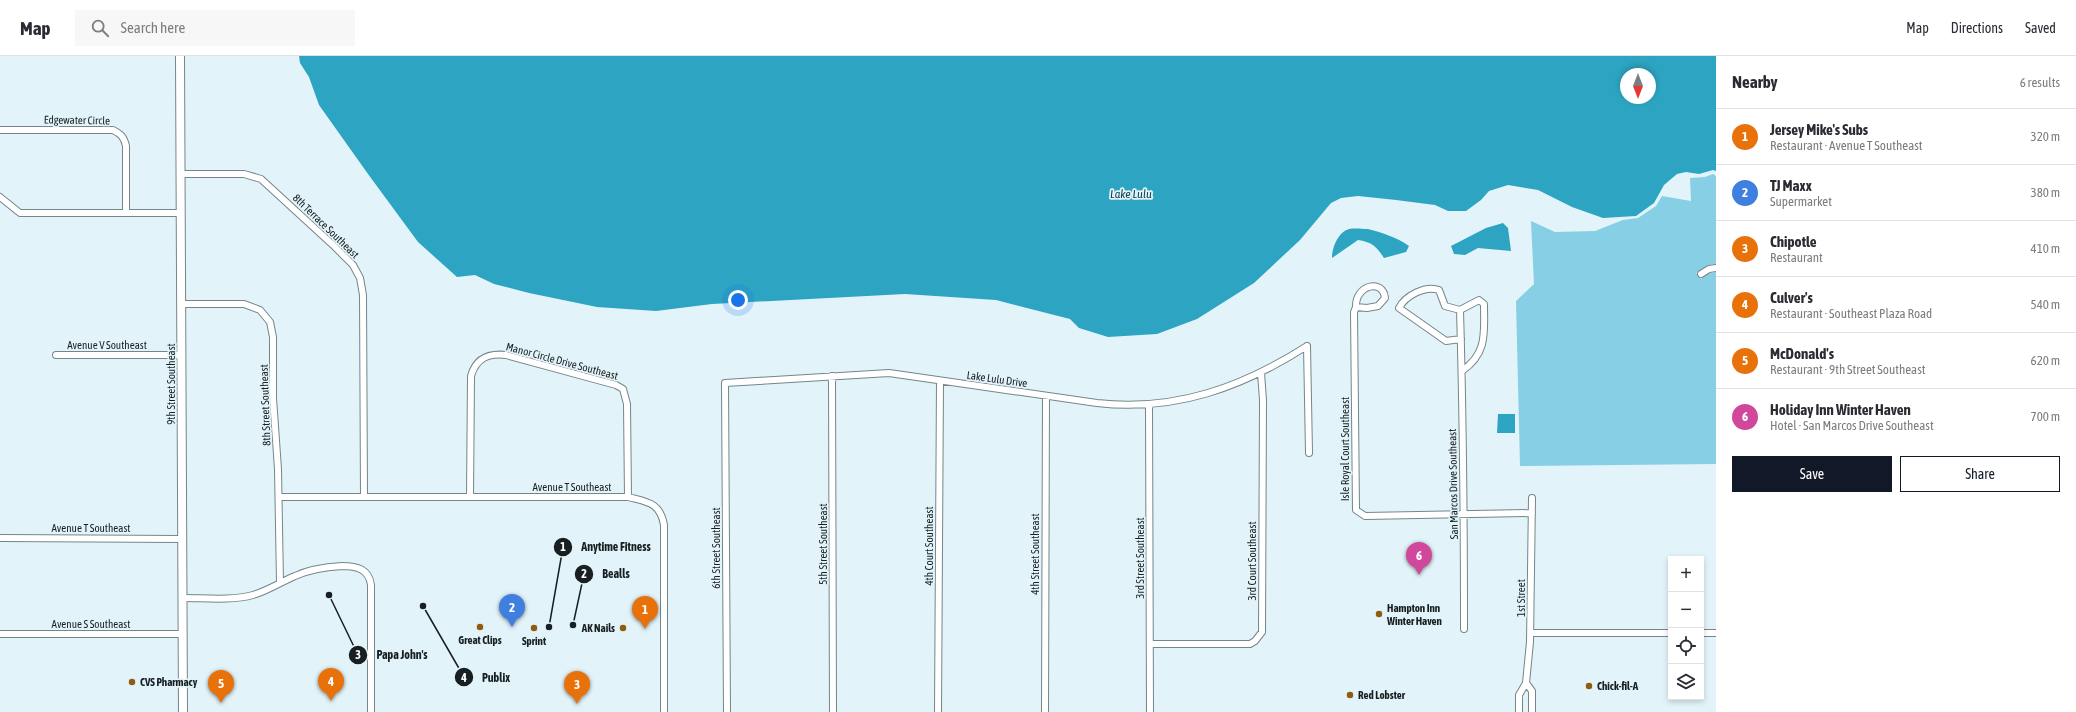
<!DOCTYPE html>
<html lang="en">
<head>
<meta charset="utf-8">
<style>
  :root { --surface:#fff; --page:#f7f7f7; --text:#2b2b33; --muted:#7c7c81; --line:#e1e1e2; --accent:#111827 }
  body { margin:0; font-family:"Asap Condensed",sans-serif; background:var(--page); color:var(--text) }
  .controls { position:absolute; right:12px; bottom:12px; display:grid; overflow:hidden; border-radius:0px; box-shadow:0 2px 6px #0003 }
  .controls button { width:36px; height:36px; display:grid; place-items:center; padding:0; border:0; border-bottom:1px solid var(--line); background:var(--surface); color:var(--text); font:20px sans-serif }
  .compass { position:absolute; left:1620px; top:12px; width:36px; height:36px; border-radius:50%; background:var(--surface); box-shadow:0 2px 6px #0003; rotate:180deg }
  .you { position:absolute; left:738px; top:244px; width:14px; height:14px; margin:-10px; border:3px solid #fff; border-radius:50%; background:#1a73e8; box-shadow:0 0 0 6px #1a73e833 }
  .badge { display:grid; place-items:center; width:26px; height:26px; border-radius:50%; background:var(--accent); color:#fff; font-size:13px; font-weight:700 }
  .pin { position:absolute; translate:-50% -33px; filter:drop-shadow(0 1px 2px #0008) }
  .pin::after { content:''; position:absolute; top:21px; width:14px; height:12px; background:inherit; clip-path:polygon(0 0,100% 0,50% 100%) }
  .list { margin:0; padding:0; list-style:none }
  h2 { display:flex; justify-content:space-between; align-items:center; height:52px; margin:0; padding:0 16px; font-size:17px }
  h2 small { font-size:13px; font-weight:400; color:var(--muted) }
  .list li { display:grid; grid-template-columns:26px 1fr auto; gap:12px; align-items:center; box-sizing:border-box; height:56px; padding:0 16px; border-top:1px solid var(--line) }
  .list b { display:block; font-size:15px; white-space:nowrap }
  .list p { margin:0; font-size:13px; white-space:nowrap; color:var(--muted) }
  .list em { font-size:13px; font-style:normal; color:var(--muted) }
  .actions { display:flex; gap:8px; padding:12px 16px }
  .actions a { flex:1; padding:9px 0; border:1px solid var(--accent); border-radius:0px; text-align:center; font-size:14px; color:var(--accent) }
  .actions .main { background:var(--accent); color:#fff }
  .icon { flex:none; width:22px; height:22px; fill:none; stroke:currentColor; stroke-width:2; stroke-linecap:round; stroke-linejoin:round }
  .map { position:relative; flex:none; width:1716px; height:656px; overflow:hidden }
  header { display:flex; align-items:center; gap:24px; box-sizing:border-box; height:56px; padding:0 20px; background:var(--surface); border-bottom:1px solid var(--line) }
  header strong { font-size:19px }
  nav { display:flex; gap:22px; margin-inline-start:auto; font-size:14px }
  .search { width:280px; height:36px; background:var(--page); display:flex; align-items:center; gap:10px; box-sizing:border-box; padding:0 14px; border-radius:0px; color:var(--muted); font-size:15px }
  main { display:flex }
  aside { flex:1; background:var(--surface) }
  .map>svg:first-child { display:block }
  .green { fill:#86cfe4 }
  .water { fill:#2da4c1; fill-rule:evenodd }
  .lines { fill:none; stroke-linecap:round; stroke-linejoin:round }
  .minor-casing { stroke:#75858a; stroke-width:8 }
  .tertiary-casing { stroke:#75858a; stroke-width:10 }
  .minor { stroke:#fff; stroke-width:6 }
  .tertiary { stroke:#fff; stroke-width:8 }
  .poi-dot { fill:#905b0f; stroke:#e2f4fa; stroke-width:1.5 }
  .labels { text-anchor:middle; dominant-baseline:central; stroke-width:3.5; stroke-linejoin:round; paint-order:stroke }
  .street-label { font-size:11px; fill:#181f21; stroke:#e2f4fa }
  .poi-label { font-size:11px; font-weight:bold; fill:#181f21; stroke:#e2f4fa; text-anchor:start }
  .water-label { font-size:12px; font-style:italic; fill:#083c49; stroke:#e2f4fa }
  .leader { fill:none; stroke:#181f21; stroke-width:1.5 }
  .callout-dot { fill:#181f21; stroke:#e2f4fa; stroke-width:1.5 }
  .mark-label { font-size:12px; text-anchor:middle; font-weight:bold; fill:#fff }
  .callout-label { font-size:12px; text-anchor:middle; font-weight:bold; fill:#181f21; stroke:#e2f4fa; stroke-width:3.5; stroke-linejoin:round; paint-order:stroke }
</style>
</head>
<body>
<header>
<strong>Map</strong>
<div class="search"><svg class="icon" aria-label="search" viewBox="0 0 24 24"><circle cx="10" cy="10" r="6"/><path d="M15 15l6 6"/></svg>Search here</div>
<nav><a>Map</a><a>Directions</a><a>Saved</a></nav>
</header>
<main>
<div class="map">
<svg width="1716" height="656" viewBox="0 0 1716 656">
  <rect width="100%" height="100%" fill="#e2f4fa"/>
  <path class="green" d="M 1713,118 L 1716,120 L 1716,208 L 1708,209 L 1696,217 L 1701,223 L 1707,218 L 1716,216 L 1716,408 L 1520,410 L 1516,245 L 1534,228 L 1531,165 L 1555,176 L 1595,175 L 1623,164 L 1638,162 L 1656,150 L 1662,140 L 1691,145 L 1690,122 L 1705,121 Z"/>
  <path class="water" d="M 299,0 L 1716,0 L 1716,115 L 1713,114 L 1699,118 L 1686,116 L 1677,118 L 1664,129 L 1654,147 L 1636,160 L 1603,162 L 1572,151 L 1538,134 L 1508,129 L 1489,135 L 1481,144 L 1466,155 L 1448,155 L 1435,149 L 1396,144 L 1358,140 L 1341,142 L 1331,147 L 1300,184 L 1254,227 L 1197,263 L 1157,278 L 1108,281 L 1079,272 L 1070,263 L 996,244 L 905,238 L 712,248 L 656,255 L 597,251 L 529,237 L 494,228 L 475,219 L 457,221 L 418,186 L 368,118 L 319,49 L 309,21 L 300,7 ZM 1626,18 L 1650,18 L 1650,42 L 1626,42 Z
    M 1503,167 L 1508,172 L 1511,195 L 1478,192 L 1465,199 L 1454,198 L 1451,190 L 1486,172 Z
    M 1368,173 C 1383,177 1396,181 1409,190 L 1406,196 L 1384,202 C 1377,191 1372,186 1358,184 L 1332,202 C 1332,192 1338,176 1349,173 C 1355,172 1362,173 1368,173 Z
    M 1498,358 L 1515,358 L 1515,377 L 1497,377 Z"/>
  <g class="lines">
    <g class="minor-casing">
      <path id="minor" d="M 0,74 L 113,74 C 121,78 124,81 126,90 L 126,157 L 20,157 L 0,141
        M 181,118 L 244,118 L 261,123 L 333,189 L 353,209 L 360,222 L 363,239 L 364,441
        M 126,157 L 181,157
        M 1701,218 L 1709,213 L 1716,212
        M 181,248 L 244,248 L 260,254 L 270,266 L 273,281 L 273,342 L 278,413 L 280,527
        M 1356,251 C 1355,229 1383,222 1385,242 L 1378,250 L 1367,252 L 1356,251 L 1354,256 L 1356,454 L 1365,460 L 1532,457
        M 1460,254 L 1479,244 L 1484,248 C 1484,276 1488,297 1462,315
        M 1461,283 L 1446,285 L 1399,252 C 1405,240 1425,229 1439,234 L 1445,250 L 1460,254 C 1463,360 1464,467 1464,573
        M 1307,290 L 1309,397
        M 56,299 L 182,299
        M 832,320 L 833,656
        M 1149,348 L 1150,656
        M 279,441 L 628,441 C 647,446 660,446 664,469 L 664,656
        M 470,441 L 471,320 C 476,302 488,297 506,299 L 616,329 L 623,333 L 627,348 L 628,441
        M 0,482 L 182,483
        M 183,542 C 205,542 231,545 253,539 C 267,535 281,526 295,520 C 310,513 326,511 342,510 C 357,510 369,513 371,529 L 371,656
        M 1531,577 L 1671,577
        M 1701,577 L 1716,577
        M 0,578 L 183,578
        M 1150,588 L 1250,588 L 1255,585 L 1262,576 L 1263,344 L 1261,317
        M 1526,627 L 1532,635 L 1532,656
        M 727,656 L 725,327 L 889,317 L 1097,347 C 1175,356 1243,331 1307,290
        M 938,656 L 940,325
        M 1045,656 L 1046,340
        M 1519,656 L 1519,639 L 1526,627 L 1530,586 L 1532,442"/>
    </g>
    <g class="tertiary-casing">
      <path id="tertiary" d="M 180,0 L 183,656"/>
    </g>
    <use href="#minor" class="minor"/>
    <use href="#tertiary" class="tertiary"/>
  </g>
  <g class="poi-dot">
    <circle cx="1379" cy="558" r="4"/>
    <circle cx="480" cy="571" r="4"/>
    <circle cx="534" cy="572" r="4"/>
    <circle cx="623" cy="572" r="4"/>
    <circle cx="132" cy="626" r="4"/>
    <circle cx="1589" cy="630" r="4"/>
    <circle cx="1350" cy="639" r="4"/>
  </g>
  <g class="labels">
    <g class="street-label">
      <text transform="translate(77 64) rotate(1)">Edgewater Circle</text>
      <text transform="translate(326 170) rotate(44)">8th Terrace Southeast</text>
      <text x="107" y="289">Avenue V Southeast</text>
      <text transform="translate(562 305) rotate(15)">Manor Circle Drive Southeast</text>
      <text transform="translate(997 323) rotate(8)">Lake Lulu Drive</text>
      <text transform="translate(171 328) rotate(-90)">9th Street Southeast</text>
      <text transform="translate(265 349) rotate(-92)">8th Street Southeast</text>
      <text transform="translate(1345 393) rotate(-90)">Isle Royal Court Southeast</text>
      <text transform="translate(1453 428) rotate(-91)">San Marcos Drive Southeast</text>
      <text x="572" y="431">Avenue T Southeast</text>
      <text x="91" y="472">Avenue T Southeast</text>
      <text transform="translate(823 488) rotate(-90)">5th Street Southeast</text>
      <text transform="translate(929 490) rotate(-90)">4th Court Southeast</text>
      <text transform="translate(716 492) rotate(-90)">6th Street Southeast</text>
      <text transform="translate(1035 498) rotate(-90)">4th Street Southeast</text>
      <text transform="translate(1140 502) rotate(-90)">3rd Street Southeast</text>
      <text transform="translate(1252 505) rotate(-90)">3rd Court Southeast</text>
      <text transform="translate(1521 542) rotate(-90)">1st Street</text>
      <text x="91" y="568">Avenue S Southeast</text>
    </g>
    <g class="poi-label">
      <text x="1387" y="552">Hampton Inn<tspan x="1387" dy="13">Winter Haven</tspan></text>
      <text x="615" y="572" text-anchor="end">AK Nails</text>
      <text x="480" y="584" text-anchor="middle">Great Clips</text>
      <text x="534" y="585" text-anchor="middle">Sprint</text>
      <text x="140" y="626">CVS Pharmacy</text>
      <text x="1597" y="630">Chick-fil-A</text>
      <text x="1358" y="639">Red Lobster</text>
    </g>
    <g class="water-label">
      <text x="1131" y="138">Lake Lulu</text>
    </g>
  </g>
  <path class="leader" d="M549 571L563 491M573 569L584 518M329 539L358 599M423 550L464 621"/>
  <g class="callout-dot">
    <circle cx="549" cy="571" r="4"/>
    <circle cx="573" cy="569" r="4"/>
    <circle cx="329" cy="539" r="4"/>
    <circle cx="423" cy="550" r="4"/>
    <circle cx="563" cy="491" r="10"/>
    <circle cx="584" cy="518" r="10"/>
    <circle cx="358" cy="599" r="10"/>
    <circle cx="464" cy="621" r="10"/>
  </g>
  <g class="mark-label">
    <text x="563" y="495">1</text>
    <text x="584" y="522">2</text>
    <text x="358" y="603">3</text>
    <text x="464" y="626">4</text>
  </g>
  <g class="callout-label">
    <text x="616" y="495">Anytime Fitness</text>
    <text x="616" y="522">Bealls</text>
    <text x="402" y="603">Papa John's</text>
    <text x="496" y="626">Publix</text>
  </g>
</svg>
<div class="controls">
<button>+</button>
<button>−</button>
<button><svg class="icon" aria-label="locate" viewBox="0 0 24 24"><circle cx="12" cy="12" r="6"/><path d="M12 2v4M12 18v4M2 12h4M18 12h4"/></svg></button>
<button><svg class="icon" aria-label="layers" viewBox="0 0 24 24"><path d="M12 4l9 5-9 5-9-5zM3 14l9 5 9-5"/></svg></button>
</div>
<svg class="compass" viewBox="-18 -18 36 36"><path d="M0-13l5 13h-10z" fill="#e53935"/><path d="M0 13l5-13h-10z" fill="#7c7c81"/></svg>
<div class="you"></div>
<div class="pin badge" style="left:645px;top:573px;background:#e8710a">1</div>
<div class="pin badge" style="left:512px;top:571px;background:#3f7fe0">2</div>
<div class="pin badge" style="left:577px;top:648px;background:#e8710a">3</div>
<div class="pin badge" style="left:331px;top:645px;background:#e8710a">4</div>
<div class="pin badge" style="left:221px;top:647px;background:#e8710a">5</div>
<div class="pin badge" style="left:1419px;top:519px;background:#d1479c">6</div>
</div>
<aside>
<h2>Nearby<small>6 results</small></h2>
<ul class="list">
<li><span class="badge" style="background:#e8710a">1</span><div><b>Jersey Mike's Subs</b><p>Restaurant · Avenue T Southeast</p></div><em>320 m</em></li>
<li><span class="badge" style="background:#3f7fe0">2</span><div><b>TJ Maxx</b><p>Supermarket</p></div><em>380 m</em></li>
<li><span class="badge" style="background:#e8710a">3</span><div><b>Chipotle</b><p>Restaurant</p></div><em>410 m</em></li>
<li><span class="badge" style="background:#e8710a">4</span><div><b>Culver's</b><p>Restaurant · Southeast Plaza Road</p></div><em>540 m</em></li>
<li><span class="badge" style="background:#e8710a">5</span><div><b>McDonald's</b><p>Restaurant · 9th Street Southeast</p></div><em>620 m</em></li>
<li><span class="badge" style="background:#d1479c">6</span><div><b>Holiday Inn Winter Haven</b><p>Hotel · San Marcos Drive Southeast</p></div><em>700 m</em></li>
</ul>
<div class="actions"><a class="main">Save</a><a>Share</a></div>
</aside>
</main>
</body>
</html>
